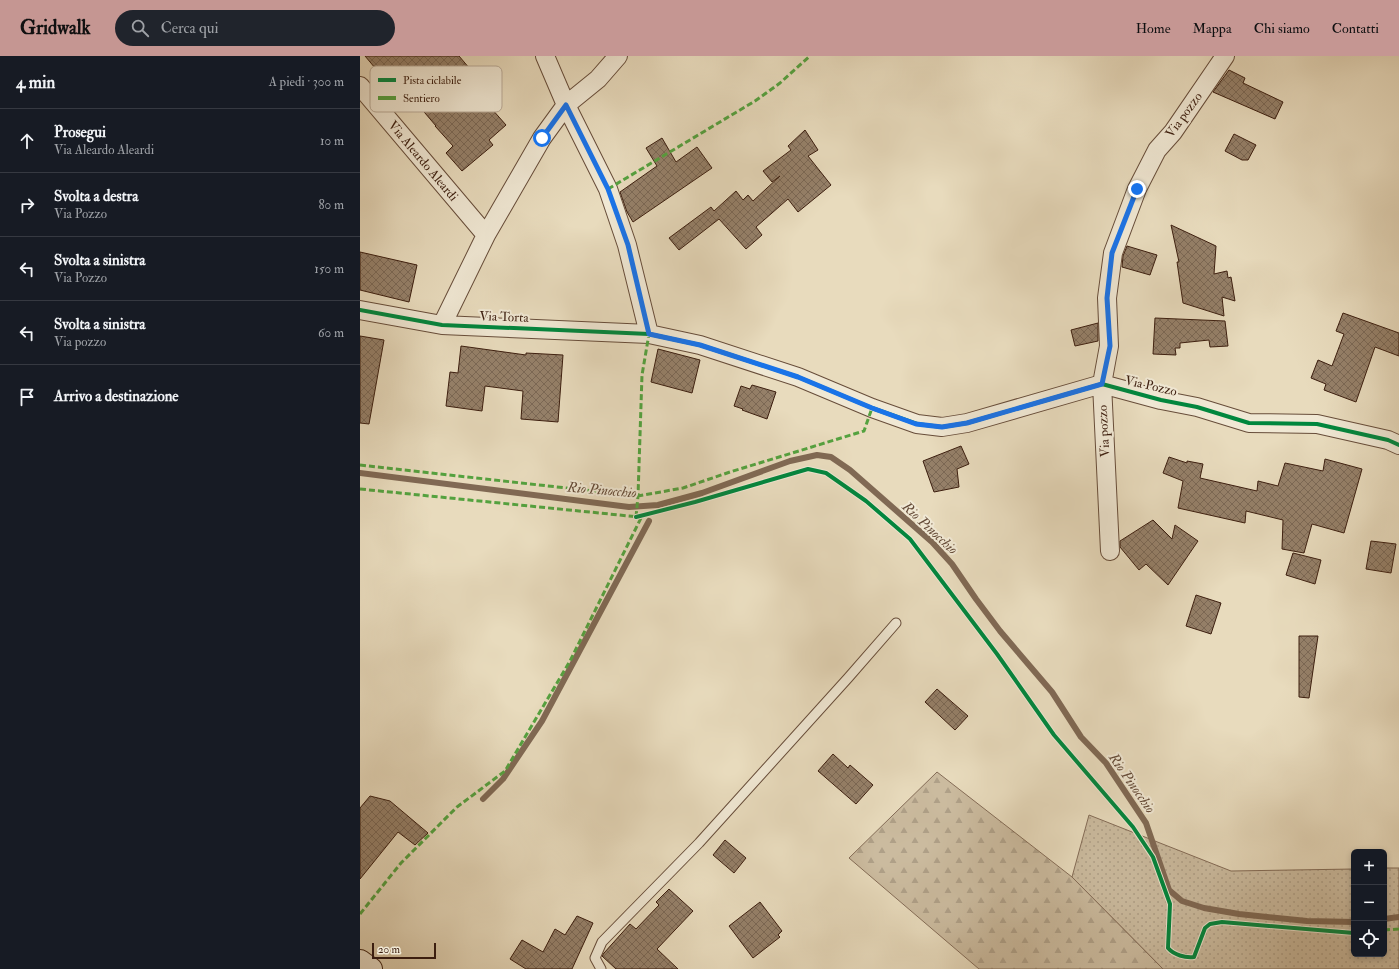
<!DOCTYPE html>
<html lang="it">
<head>
<meta charset="utf-8">
<style>
  :root { --surface:#171b24; --page:#20242c; --text:#f1f3f6; --muted:#9ea1a6; --line:#363941; --accent:#c59692 }
  body { margin:0; font-family:"IM FELL Double Pica",serif; background:var(--page); color:var(--text) }
  .controls { position:absolute; right:12px; bottom:12px; display:grid; overflow:hidden; border-radius:6px; box-shadow:0 2px 6px #0003 }
  .controls button { width:36px; height:36px; display:grid; place-items:center; padding:0; border:0; border-bottom:1px solid var(--line); background:var(--surface); color:var(--text); font:20px sans-serif }
  .scale { position:absolute; left:12px; bottom:10px; width:64px; box-sizing:border-box; padding-left:4px; border:2px solid #3c1e0f; border-top:0; font-size:11px; line-height:14px; white-space:nowrap; color:#3c1e0f; -webkit-text-stroke:3px #f0e8d4; paint-order:stroke }
  .stop { position:absolute; width:12px; height:12px; margin:-9px; border:3px solid #1a73e8; border-radius:50%; background:#fff }
  .stop.end { background:#1a73e8; border-color:#fff; box-shadow:0 1px 4px #0008 }
  .list { margin:0; padding:0; list-style:none }
  h2 { display:flex; justify-content:space-between; align-items:center; height:52px; margin:0; padding:0 16px; font-size:17px }
  h2 small { font-size:13px; font-weight:400; color:var(--muted) }
  .list li { display:grid; grid-template-columns:26px 1fr auto; gap:12px; align-items:center; box-sizing:border-box; height:64px; padding:0 16px; border-top:1px solid var(--line) }
  .list b { display:block; font-size:15px; white-space:nowrap }
  .list p { margin:0; font-size:13px; white-space:nowrap; color:var(--muted) }
  .list em { font-size:13px; font-style:normal; color:var(--muted) }
  .icon { flex:none; width:22px; height:22px; fill:none; stroke:currentColor; stroke-width:2; stroke-linecap:round; stroke-linejoin:round }
  .map { position:relative; flex:none; width:1039px; height:913px; overflow:hidden }
  header { display:flex; align-items:center; gap:24px; box-sizing:border-box; height:56px; padding:0 20px; background:var(--accent); color:#111 }
  header strong { font-size:19px }
  nav { display:flex; gap:22px; margin-inline-start:auto; font-size:14px }
  .search { width:280px; height:36px; background:var(--page); display:flex; align-items:center; gap:10px; box-sizing:border-box; padding:0 14px; border-radius:22px; color:var(--muted); font-size:15px }
  main { display:flex }
  aside { flex:1; background:var(--surface) }
  .map>svg:first-child { display:block }
  .grass { fill:url(#grass-dots); stroke:#846c57 }
  .forest { fill:url(#forest-firs); stroke:#846c57 }
  .lines { fill:none; stroke-linecap:round; stroke-linejoin:round }
  .stream { stroke:#806954; stroke-width:6 }
  .building { fill:url(#building-cross-hatch); stroke:#3c1e0f }
  .service-casing { stroke:#674d3a; stroke-width:11 }
  .minor-casing { stroke:#674d3a; stroke-width:20 }
  .secondary-casing { stroke:#3c1e0f; stroke-width:24 }
  .service { stroke:#f0e8d4; stroke-width:9 }
  .minor { stroke:#f0e8d4; stroke-width:18 }
  .secondary { stroke:#f0e8d4; stroke-width:22 }
  .quiet { stroke:#54a23f; stroke-width:3; stroke-dasharray:6 3; stroke-linecap:butt }
  .cycleway-casing { stroke:#f0e8d4; stroke-width:6 }
  .cycleway { stroke:#00873e; stroke-width:4 }
  .route { stroke:#1a73e8; stroke-width:5 }
  .labels { text-anchor:middle; dominant-baseline:central; stroke-width:4; stroke-linejoin:round; paint-order:stroke }
  .street-label { font-size:13px; fill:#3c1e0f; stroke:#f0e8d4 }
  .water-label { font-size:14px; font-style:italic; fill:#644a37; stroke:#f0e8d4 }
  .key { fill:#f0e8d4; stroke:#baab99; stroke-width:1 }
  .key-label { font-size:11px; fill:#3c1e0f }
</style>
</head>
<body>
<header>
<strong>Gridwalk</strong>
<div class="search"><svg class="icon" aria-label="search" viewBox="0 0 24 24"><circle cx="10" cy="10" r="6"/><path d="M15 15l6 6"/></svg>Cerca qui</div>
<nav><a>Home</a><a>Mappa</a><a>Chi siamo</a><a>Contatti</a></nav>
</header>
<main>
<aside>
<h2>4 min<small>A piedi · 300 m</small></h2>
<ul class="list">
<li><svg class="icon" aria-label="ahead" viewBox="0 0 24 24"><path d="M12 20V5M6 11l6-6 6 6"/></svg><div><b>Prosegui</b><p>Via Aleardo Aleardi</p></div><em>10 m</em></li>
<li><svg class="icon" aria-label="right" viewBox="0 0 24 24"><path d="M7 20v-9h11M14 6l5 5-5 5"/></svg><div><b>Svolta a destra</b><p>Via Pozzo</p></div><em>80 m</em></li>
<li><svg class="icon" aria-label="left" viewBox="0 0 24 24"><path d="M17 20v-9H6M10 6l-5 5 5 5"/></svg><div><b>Svolta a sinistra</b><p>Via Pozzo</p></div><em>150 m</em></li>
<li><svg class="icon" aria-label="left" viewBox="0 0 24 24"><path d="M17 20v-9H6M10 6l-5 5 5 5"/></svg><div><b>Svolta a sinistra</b><p>Via pozzo</p></div><em>60 m</em></li>
<li><svg class="icon" aria-label="arrive" viewBox="0 0 24 24"><path d="M6 21V4h12l-3 4 3 4H6"/></svg><div><b>Arrivo a destinazione</b></div></li>
</ul>
</aside>
<div class="map">
<svg width="1039" height="913" viewBox="0 0 1039 913">
  <defs>
    <pattern id="grass-dots" width="8" height="8" patternUnits="userSpaceOnUse"><rect width="8" height="8" fill="#cbbb9f"/><path d="M2 2h.1M6 6h.1" fill="none" stroke="#afa088" stroke-width="1.8" stroke-linecap="round"/></pattern>
    <pattern id="forest-firs" width="22" height="20" patternUnits="userSpaceOnUse"><rect width="22" height="20" fill="#cbbb9f"/><path d="M5 1l3.5 6h-7zM16 11l3.5 6h-7z" fill="#afa088"/></pattern>
    <pattern id="building-cross-hatch" width="8" height="8" patternUnits="userSpaceOnUse"><rect width="8" height="8" fill="#958069"/><path d="M0 0l8 8M0 8l8-8" fill="none" stroke="#7b6855"/></pattern>
  </defs>
  <rect width="100%" height="100%" fill="#e8dbbd"/>
  <filter id="stains"><feTurbulence type="fractalNoise" baseFrequency=".005" numOctaves="4"/><feColorMatrix values="0 0 0 0 .2 0 0 0 0 .09 0 0 0 0 .02 0 0 0 .5 -.17"/></filter>
  <radialGradient id="worn" r=".72"><stop offset=".6" stop-color="#630" stop-opacity="0"/><stop offset="1" stop-color="#630" stop-opacity=".3"/></radialGradient>
  <path class="grass" d="M 729,759 L 871,815 L 994,813 L 994,898 L 1024,898 L 1024,812 L 1039,812 L 1039,913 L 803,913 L 712,821 Z"/>
  <path class="forest" d="M 577,716 L 712,821 L 803,913 L 619,913 L 489,802 Z"/>
  <g class="lines">
    <path class="stream" d="M 0,417 L 269,451 L 298,449 L 342,437 L 430,405 L 457,399 L 471,401 L 490,414 L 572,486 L 592,508 L 616,543 L 640,575 L 692,636 L 721,681 L 746,707 L 786,767 L 809,834 L 822,845 L 844,852 L 879,858 L 947,865 L 994,866
      M 123,743 L 143,723 L 182,665 L 289,465
      M 1024,863 L 1039,861"/>
  </g>
  <path class="building" d="M 5,0 L 99,0 L 138,46 L 131,52 L 146,69 L 129,84 L 133,89 L 102,115 L 86,97 L 93,90 L 75,70 L 76,70 L 48,37 L 41,43 Z
    M 869,14 L 885,22 L 883,27 L 923,46 L 915,63 L 853,36 Z
    M 445,74 L 458,94 L 448,100 L 471,129 L 438,156 L 428,143 L 396,171 L 402,179 L 386,193 L 359,163 L 319,194 L 309,182 L 351,151 L 354,155 L 376,135 L 383,144 L 388,139 L 393,145 L 420,120 L 412,126 L 403,115 L 431,94 L 428,90 Z
    M 874,78 L 896,89 L 888,104 L 882,104 L 865,95 Z
    M 302,82 L 316,106 L 337,91 L 352,112 L 273,166 L 267,156 L 260,136 L 297,110 L 286,92 Z
    M 811,169 L 856,190 L 854,218 L 867,215 L 868,222 L 871,221 L 875,245 L 862,241 L 864,260 L 823,247 L 817,206 L 819,206 Z
    M 767,190 L 797,199 L 790,219 L 762,211 L 763,200 Z
    M 0,196 L 57,209 L 49,246 L 0,234 Z
    M 983,257 L 1039,277 L 1039,300 L 1015,291 L 996,346 L 964,334 L 966,328 L 951,322 L 958,304 L 972,310 L 984,278 L 976,275 Z
    M 795,262 L 865,265 L 868,290 L 850,291 L 849,284 L 820,287 L 820,292 L 815,292 L 816,299 L 793,298 Z
    M 738,267 L 738,285 L 715,290 L 711,274 Z
    M 0,280 L 24,284 L 9,368 L 0,367 Z
    M 101,290 L 166,299 L 166,297 L 203,299 L 198,366 L 161,363 L 163,335 L 125,330 L 122,355 L 86,350 L 90,316 L 98,317 Z
    M 298,293 L 340,304 L 332,337 L 291,326 Z
    M 392,329 L 416,336 L 407,363 L 382,354 L 383,353 L 374,350 L 381,330 L 390,333 Z
    M 601,390 L 609,408 L 597,413 L 599,431 L 574,436 L 563,405 Z
    M 809,401 L 827,407 L 827,405 L 843,408 L 840,422 L 897,435 L 898,425 L 918,430 L 925,407 L 963,415 L 965,403 L 1002,413 L 984,477 L 952,468 L 944,497 L 922,493 L 923,464 L 886,455 L 885,467 L 818,452 L 823,425 L 803,417 Z
    M 793,464 L 812,483 L 815,469 L 838,485 L 808,529 L 786,508 L 779,514 L 760,491 L 760,485 Z
    M 1011,485 L 1036,488 L 1031,517 L 1006,513 Z
    M 933,497 L 961,504 L 955,528 L 926,519 Z
    M 836,539 L 861,547 L 851,578 L 826,570 Z
    M 939,580 L 958,580 L 949,642 L 939,641 Z
    M 577,633 L 608,660 L 595,674 L 565,646 Z
    M 473,698 L 488,712 L 490,709 L 513,729 L 496,748 L 458,715 Z
    M 10,740 L 30,745 L 68,777 L 55,789 L 38,776 L 0,823 L 0,752 Z
    M 365,784 L 386,802 L 374,817 L 353,799 Z
    M 309,833 L 333,855 L 297,893 L 318,913 L 256,913 L 242,900 L 244,897 L 270,868 L 276,873 L 299,849 L 296,846 Z
    M 400,846 L 422,875 L 418,879 L 420,881 L 393,902 L 369,870 Z
    M 217,860 L 233,867 L 212,913 L 166,913 L 150,903 L 162,884 L 183,896 L 195,873 L 205,879 Z"/>
  <g class="lines">
    <g class="service-casing">
      <path id="service" d="M 241,913 L 235,902 L 242,886 L 339,787 L 488,622 L 536,567"/>
    </g>
    <g class="minor-casing">
      <path id="minor" d="M 185,0 L 206,49 L 248,133 L 267,189 L 289,278
        M 0,30 L 126,179 L 82,269
        M 126,179 L 182,82 L 206,49 L 238,23 L 258,0
        M 0,254 L 82,269 L 289,278 L 340,289 L 438,321 L 512,352 L 557,368 L 582,371 L 607,367 L 742,328 L 801,344 L 837,351 L 889,367 L 957,368 L 1028,384 L 1039,389
        M 750,495 L 742,328 L 749,290 L 747,242 L 753,197 L 777,133 L 797,94 L 813,76 L 865,0"/>
    </g>
    <g class="secondary-casing">
      <path id="secondary" d="M 0,905 L 11,913"/>
    </g>
    <use href="#service" class="service"/>
    <use href="#minor" class="minor"/>
    <use href="#secondary" class="secondary"/>
    <path class="quiet" d="M 248,133 L 395,45 L 420,27 L 450,0
      M 0,409 L 278,440 L 323,432 L 370,416 L 504,375 L 512,352
      M 0,433 L 279,461
      M 276,461 L 278,440 L 282,319 L 289,278
      M 0,858 L 41,807 L 97,751 L 145,715 L 210,605 L 282,460
      M 1024,874 L 1039,873"/>
    <g class="cycleway-casing">
      <path id="cycleway" d="M 0,254 L 82,269 L 289,278 L 340,289 L 438,321 L 512,352 L 557,368 L 582,371 L 607,367 L 742,328 L 801,344 L 837,351 L 889,367 L 957,368 L 1028,384 L 1039,389
        M 276,461 L 335,446 L 448,413 L 466,417 L 506,445 L 550,483 L 637,598 L 694,679 L 773,771 L 793,801 L 810,848 L 808,892 C 814,899 825,902 834,901 L 845,872 L 850,868 L 862,866 L 994,877"/>
    </g>
    <use href="#cycleway" class="cycleway"/>
  </g>
  <g class="lines">
    <path class="route" d="M 182,82 L 206,49 L 248,133 L 268,189 L 289,278 L 340,289 L 438,321 L 512,352 L 556,368 L 582,371 L 607,367 L 742,328 L 750,290 L 747,242 L 752,197 L 777,133"/>
  </g>
  <g class="labels">
    <g class="street-label">
      <text transform="translate(824 59) rotate(-54)">Via pozzo</text>
      <text transform="translate(63 105) rotate(50)">Via Aleardo Aleardi</text>
      <text transform="translate(144 261) rotate(2)">Via Torta</text>
      <text transform="translate(791 330) rotate(13)">Via Pozzo</text>
      <text transform="translate(744 375) rotate(-93)">Via pozzo</text>
    </g>
    <g class="water-label">
      <text transform="translate(242 434) rotate(5)">Rio Pinocchio</text>
      <text transform="translate(570 472) rotate(43)">Rio Pinocchio</text>
      <text transform="translate(772 727) rotate(55)">Rio Pinocchio</text>
    </g>
  </g>
  <rect x="10" y="10" width="132" height="46" rx="6" class="key"/>
  <rect x="18" y="22" width="18" height="4" fill="#00873e"/>
  <rect x="18" y="40" width="18" height="4" fill="#54a23f"/>
  <g class="key-label">
    <text x="43" y="28">Pista ciclabile</text>
    <text x="43" y="46">Sentiero</text>
  </g>
  <rect width="100%" height="100%" filter="url(#stains)"/>
  <rect width="100%" height="100%" fill="url(#worn)"/>
</svg>
<div class="controls">
<button>+</button>
<button>−</button>
<button><svg class="icon" aria-label="locate" viewBox="0 0 24 24"><circle cx="12" cy="12" r="6"/><path d="M12 2v4M12 18v4M2 12h4M18 12h4"/></svg></button>
</div>
<div class="scale">20 m</div>
<div class="stop" style="left:182px;top:82px"></div>
<div class="stop end" style="left:777px;top:133px"></div>
</div>
</main>
</body>
</html>
